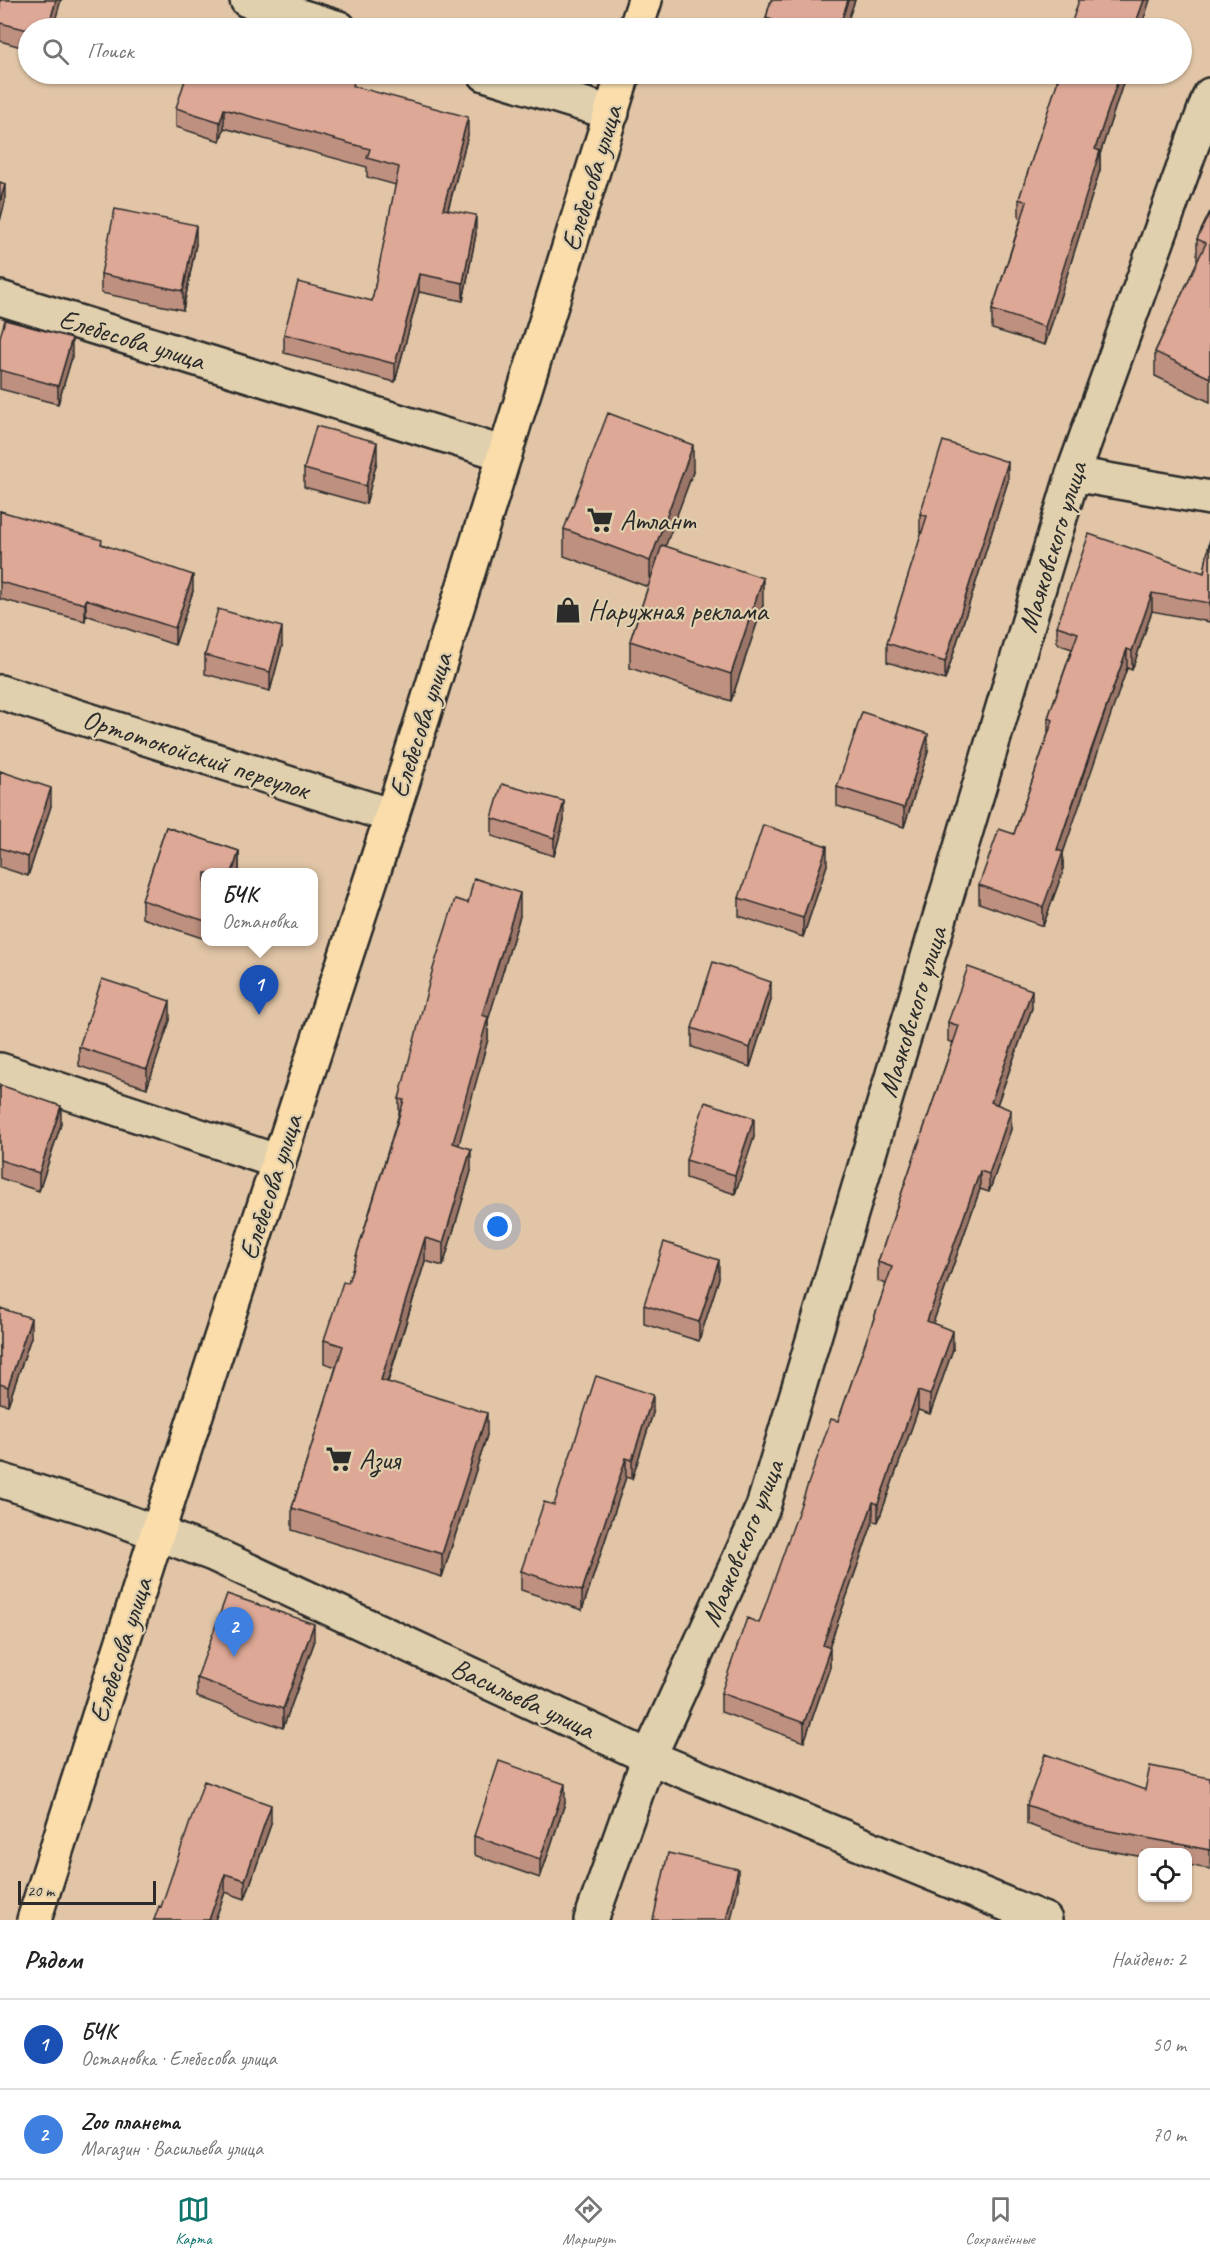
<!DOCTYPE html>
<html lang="ru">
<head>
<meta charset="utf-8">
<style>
  :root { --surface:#fff; --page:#f2f2f2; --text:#222; --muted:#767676; --line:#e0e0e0; --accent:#0f766e }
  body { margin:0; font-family:Caveat,sans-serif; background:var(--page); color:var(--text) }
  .controls { position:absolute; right:18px; bottom:18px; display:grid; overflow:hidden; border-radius:12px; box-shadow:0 2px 4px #0004 }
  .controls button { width:54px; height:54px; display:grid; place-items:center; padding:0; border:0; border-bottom:2px solid var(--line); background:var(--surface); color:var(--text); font:30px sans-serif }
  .scale { position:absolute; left:18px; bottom:15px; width:138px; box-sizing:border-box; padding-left:6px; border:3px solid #2b2b2b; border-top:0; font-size:16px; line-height:21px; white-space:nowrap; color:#2b2b2b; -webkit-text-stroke:4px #e1d0ad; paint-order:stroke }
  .you { position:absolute; left:498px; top:1227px; width:21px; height:21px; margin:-15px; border:4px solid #fff; border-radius:50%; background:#1a73e8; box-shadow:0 0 0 9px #1a73e833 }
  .badge { display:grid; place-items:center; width:39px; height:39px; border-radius:50%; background:var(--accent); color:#fff; font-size:20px; font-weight:700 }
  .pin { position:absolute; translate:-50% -50px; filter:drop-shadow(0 2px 3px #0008) }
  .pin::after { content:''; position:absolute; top:32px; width:21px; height:18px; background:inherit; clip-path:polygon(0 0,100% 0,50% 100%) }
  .popup { position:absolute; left:201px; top:868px; width:117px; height:78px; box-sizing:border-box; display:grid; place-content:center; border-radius:12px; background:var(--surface); filter:drop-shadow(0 2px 4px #0005); font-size:20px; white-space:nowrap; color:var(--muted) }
  .popup b { font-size:22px; color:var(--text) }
  .popup::after { content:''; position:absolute; left:50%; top:100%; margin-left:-12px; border:12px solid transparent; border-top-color:var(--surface) }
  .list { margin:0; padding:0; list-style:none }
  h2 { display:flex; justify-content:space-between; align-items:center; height:78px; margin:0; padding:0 24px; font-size:26px }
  h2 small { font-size:20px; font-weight:400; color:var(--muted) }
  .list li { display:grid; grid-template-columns:39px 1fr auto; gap:18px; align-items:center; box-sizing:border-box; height:90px; padding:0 24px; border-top:2px solid var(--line) }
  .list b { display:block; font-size:22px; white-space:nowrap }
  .list p { margin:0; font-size:20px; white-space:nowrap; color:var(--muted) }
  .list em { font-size:20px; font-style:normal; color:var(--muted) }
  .icon { flex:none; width:33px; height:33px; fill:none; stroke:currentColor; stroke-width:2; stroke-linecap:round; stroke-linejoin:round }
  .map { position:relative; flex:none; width:1210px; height:1920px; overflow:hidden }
  .search { position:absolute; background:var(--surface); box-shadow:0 2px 4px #0004; left:18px; right:18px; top:18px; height:66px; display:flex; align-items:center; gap:15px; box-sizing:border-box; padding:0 21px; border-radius:33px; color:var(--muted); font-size:22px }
  .sheet { height:258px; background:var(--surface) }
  nav { display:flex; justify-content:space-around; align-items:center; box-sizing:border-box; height:84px; border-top:2px solid var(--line); background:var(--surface); font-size:16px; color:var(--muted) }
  nav a { display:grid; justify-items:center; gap:3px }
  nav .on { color:var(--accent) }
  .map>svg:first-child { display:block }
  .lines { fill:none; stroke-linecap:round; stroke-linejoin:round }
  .minor-casing { stroke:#2b2b2b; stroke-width:38 }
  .primary-casing { stroke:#2b2b2b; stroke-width:38 }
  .minor { stroke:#e1d0ad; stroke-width:33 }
  .primary { stroke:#faddab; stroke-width:33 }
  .wall { fill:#be9080; stroke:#2b2b2b; stroke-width:1.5 }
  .shaded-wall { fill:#9b7668; stroke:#2b2b2b; stroke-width:1.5 }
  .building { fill:#dda895; stroke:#2b2b2b; stroke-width:1.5 }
  .labels { text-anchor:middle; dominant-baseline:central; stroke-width:4.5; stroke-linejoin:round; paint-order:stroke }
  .street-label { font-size:28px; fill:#2b2b2b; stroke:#e1d0ad }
  .poi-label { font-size:28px; fill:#2b2b2b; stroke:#e1d0ad; text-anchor:start }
</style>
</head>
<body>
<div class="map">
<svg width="1210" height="1920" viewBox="0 0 1210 1920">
  <rect width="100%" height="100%" fill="#e1c5a6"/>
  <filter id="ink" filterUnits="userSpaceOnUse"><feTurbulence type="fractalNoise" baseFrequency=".0167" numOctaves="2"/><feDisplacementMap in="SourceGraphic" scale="12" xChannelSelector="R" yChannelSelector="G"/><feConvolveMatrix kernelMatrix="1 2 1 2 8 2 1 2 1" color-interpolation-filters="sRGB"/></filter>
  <g filter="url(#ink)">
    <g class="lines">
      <g class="minor-casing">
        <path id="minor" d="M 247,0 L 339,28
          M 485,74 L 612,113
          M 0,298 L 505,454
          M 1073,474 L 1210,498
          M 0,692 L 392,816
          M 0,1070 L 279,1162
          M 0,1480 L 106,1514 L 213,1554 L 649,1757 L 1045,1920
          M 591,1920 L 649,1757 L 763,1507 L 1073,474 L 1210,95"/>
      </g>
      <g class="primary-casing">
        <path id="primary" d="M 636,28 L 645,0
          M 34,1920 L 157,1534 L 404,778 L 623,74"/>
      </g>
      <use href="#minor" class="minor"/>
      <use href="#primary" class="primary"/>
    </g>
    <path class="wall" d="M 0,0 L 61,0 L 28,28 L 28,49 L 0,41 Z
      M 771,0 L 855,0 L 845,28 L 766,28 L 766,18 Z
      M 1057,74 L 1126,74 L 1100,154 L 1100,170 L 1045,345 L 992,329 L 992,310 L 1021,219 L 1019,218 L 1019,199 L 1057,84 Z
      M 354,86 L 468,135 L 448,210 L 476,234 L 463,301 L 419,292 L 395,382 L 284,353 L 284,334 L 372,301 L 396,185 L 367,177 L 367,167 L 224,128 L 220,141 L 176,127 L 176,108 Z
      M 1210,212 L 1210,402 L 1155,376 L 1155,352 L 1197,262 L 1197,239 Z
      M 196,244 L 183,310 L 101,293 L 101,274 Z
      M 0,337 L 72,357 L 58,404 L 0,389 Z
      M 377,461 L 366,504 L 304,487 L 304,469 Z
      M 693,472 L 665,546 L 763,605 L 731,701 L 630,668 L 630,641 L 648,587 L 564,556 L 564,529 Z
      M 1008,481 L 945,680 L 887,662 L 887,643 L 922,533 L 920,532 L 920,514 Z
      M 0,511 L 102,544 L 193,591 L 175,645 L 86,615 L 85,621 L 0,599 Z
      M 1210,539 L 1210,622 L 1152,611 L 1132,670 L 1127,668 L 1085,786 L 1063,853 L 1063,871 L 1043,926 L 979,903 L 979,885 L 1014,834 L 1048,734 L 1048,718 L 1072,649 L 1057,644 L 1057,626 L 1204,573 Z
      M 282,646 L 270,691 L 205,674 L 205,655 Z
      M 928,752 L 904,827 L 837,806 L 837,787 Z
      M 0,771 L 51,806 L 28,876 L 0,867 Z
      M 492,818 L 564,820 L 554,856 L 492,836 Z
      M 166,827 L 239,851 L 239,870 L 238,873 L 205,873 L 205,939 L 142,918 L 142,900 Z
      M 827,865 L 803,937 L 739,916 L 739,898 Z
      M 468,903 L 520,916 L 488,1020 L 488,1039 L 458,1145 L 471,1171 L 443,1266 L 425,1261 L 388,1382 L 487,1435 L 442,1577 L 292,1530 L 292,1508 L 336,1367 L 324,1363 L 324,1340 L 348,1283 L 399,1114 L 399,1099 Z
      M 771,1000 L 750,1067 L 692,1047 L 692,1028 Z
      M 1032,1008 L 997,1105 L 1011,1129 L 989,1192 L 980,1189 L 933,1323 L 953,1349 L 930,1414 L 918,1410 L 878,1522 L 873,1521 L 829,1647 L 830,1667 L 804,1742 L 721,1712 L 721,1693 L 759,1623 L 838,1421 L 886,1284 L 878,1281 L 878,1262 L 953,1043 L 948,1041 L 948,1022 Z
      M 170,1020 L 147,1088 L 79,1066 L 79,1047 Z
      M 0,1085 L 61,1124 L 39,1191 L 0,1178 Z
      M 754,1137 L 735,1194 L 686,1178 L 686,1160 Z
      M 719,1278 L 699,1341 L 644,1324 L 644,1305 Z
      M 0,1308 L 31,1337 L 8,1405 L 0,1403 Z
      M 653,1413 L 632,1479 L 626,1477 L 582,1610 L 521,1590 L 521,1571 L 554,1505 Z
      M 314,1643 L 283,1728 L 197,1697 L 197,1678 Z
      M 1210,1778 L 1210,1869 L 1188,1865 L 1188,1852 L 1143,1852 L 1143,1857 L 1089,1847 L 1027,1824 L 1027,1805 L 1145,1790 Z
      M 565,1803 L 540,1878 L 474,1855 L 474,1836 Z
      M 271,1824 L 245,1899 L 225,1892 L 215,1920 L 154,1920 Z"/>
    <path class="shaded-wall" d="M 56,0 L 61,0 L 53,28 L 48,28 Z
      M 848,0 L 855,0 L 845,28 L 839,28 Z
      M 1144,0 L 1150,0 L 1141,28 L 1134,28 Z
      M 1120,74 L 1126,74 L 1100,154 L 1100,170 L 1045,345 L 1045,327 L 1095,149 Z
      M 224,109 L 224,128 L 220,141 L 220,122 Z
      M 468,117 L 468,135 L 443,227 L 443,209 Z
      M 5,184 L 5,202 L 0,221 L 0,202 Z
      M 476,215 L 476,234 L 463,301 L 463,283 Z
      M 196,225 L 196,244 L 183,310 L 183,291 Z
      M 419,274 L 419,292 L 395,382 L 395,364 Z
      M 72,338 L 72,357 L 58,404 L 58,386 Z
      M 377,442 L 377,461 L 366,504 L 366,486 Z
      M 693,445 L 693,472 L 650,588 L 650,561 Z
      M 1008,462 L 1008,481 L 945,680 L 945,662 Z
      M 193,575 L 193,591 L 175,645 L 175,628 Z
      M 763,578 L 763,605 L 731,701 L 731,674 Z
      M 1152,593 L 1152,611 L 1132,670 L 1132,651 Z
      M 86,599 L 86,615 L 85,621 L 85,604 Z
      M 282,627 L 282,646 L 270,691 L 270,672 Z
      M 1127,649 L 1127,668 L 1063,853 L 1063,871 L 1043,926 L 1043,907 L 1057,850 Z
      M 928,734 L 928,752 L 904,827 L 904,808 Z
      M 51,788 L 51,806 L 28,876 L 28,857 Z
      M 564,801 L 564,820 L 554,856 L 554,838 Z
      M 827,846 L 827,865 L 803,937 L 803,918 Z
      M 239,851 L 239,870 L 238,873 L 232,873 Z
      M 520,893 L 520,916 L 488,1020 L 488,1039 L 453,1166 L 453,1143 L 482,1015 Z
      M 771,982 L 771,1000 L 750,1067 L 750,1048 Z
      M 1032,990 L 1032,1008 L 991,1121 L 991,1102 Z
      M 170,1001 L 170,1020 L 147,1088 L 147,1069 Z
      M 61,1106 L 61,1124 L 39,1191 L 39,1173 Z
      M 1011,1110 L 1011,1129 L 989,1192 L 989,1174 Z
      M 754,1118 L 754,1137 L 735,1194 L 735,1175 Z
      M 471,1149 L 471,1171 L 443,1266 L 443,1243 Z
      M 980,1171 L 980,1189 L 927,1340 L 927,1321 Z
      M 425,1238 L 425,1261 L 381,1402 L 381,1380 Z
      M 719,1260 L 719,1278 L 699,1341 L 699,1322 Z
      M 31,1318 L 31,1337 L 8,1405 L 8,1387 Z
      M 953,1331 L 953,1349 L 930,1414 L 930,1395 Z
      M 918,1391 L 918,1410 L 878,1522 L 878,1504 Z
      M 653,1395 L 653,1413 L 632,1479 L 632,1460 Z
      M 487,1413 L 487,1435 L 442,1577 L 442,1554 Z
      M 626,1458 L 626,1477 L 582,1610 L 582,1591 Z
      M 873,1502 L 873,1521 L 823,1664 L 823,1645 Z
      M 314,1624 L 314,1643 L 283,1728 L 283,1709 Z
      M 830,1648 L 830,1667 L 804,1742 L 804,1723 Z
      M 565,1784 L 565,1803 L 540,1878 L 540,1859 Z
      M 271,1805 L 271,1824 L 245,1899 L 245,1880 Z
      M 738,1869 L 738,1888 L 731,1920 L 726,1920 Z
      M 225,1874 L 225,1892 L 215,1920 L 209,1920 Z"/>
    <path class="building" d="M 0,0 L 56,0 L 48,28 L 28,28 L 28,30 L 0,23 Z
      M 771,0 L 848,0 L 839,28 L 799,28 L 766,18 Z
      M 1079,0 L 1144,0 L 1134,28 L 1070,28 Z
      M 187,74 L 325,74 L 354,81 L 353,86 L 468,117 L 443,209 L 476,215 L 463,283 L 419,274 L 395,364 L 284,334 L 298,282 L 372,301 L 399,167 L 367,158 L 370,149 L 224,109 L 220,122 L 176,108 Z
      M 1060,74 L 1120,74 L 1095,149 L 1100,151 L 1045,327 L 992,310 L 1027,202 L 1019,199 Z
      M 0,182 L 5,184 L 0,202 Z
      M 115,209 L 196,225 L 183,291 L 101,274 Z
      M 1210,212 L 1210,378 L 1155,352 L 1206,243 L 1197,239 Z
      M 5,320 L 72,338 L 58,386 L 0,370 L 0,337 Z
      M 608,413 L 693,445 L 650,561 L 564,529 Z
      M 316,426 L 377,442 L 366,486 L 304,469 Z
      M 943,441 L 1008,462 L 945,662 L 887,643 L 927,516 L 920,514 Z
      M 0,511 L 102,540 L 101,544 L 193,575 L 175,628 L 86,599 L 85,604 L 0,582 Z
      M 1089,534 L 1204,573 L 1210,539 L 1210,603 L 1152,593 L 1132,651 L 1127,649 L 1085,767 L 1057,850 L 1063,852 L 1043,907 L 979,885 L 999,829 L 1014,834 L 1053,720 L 1048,718 L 1078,633 L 1057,626 Z
      M 662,545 L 763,578 L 731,674 L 630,641 Z
      M 218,609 L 282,627 L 270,672 L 205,655 Z
      M 862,712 L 928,734 L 904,808 L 837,787 Z
      M 0,771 L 51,788 L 28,857 L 0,848 Z
      M 502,784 L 564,801 L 554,838 L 492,818 Z
      M 763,825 L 827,846 L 803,918 L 739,898 Z
      M 166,827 L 239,851 L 232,873 L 205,873 L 205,921 L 142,900 Z
      M 474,878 L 520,893 L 482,1015 L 488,1017 L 453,1143 L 471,1149 L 443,1243 L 425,1238 L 381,1380 L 487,1413 L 442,1554 L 292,1508 L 343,1346 L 324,1340 L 343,1282 L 348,1283 L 404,1100 L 399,1099 L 432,972 L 455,899 L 468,903 Z
      M 713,962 L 771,982 L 750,1048 L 692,1028 Z
      M 968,967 L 1032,990 L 991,1102 L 1011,1110 L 989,1174 L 980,1171 L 927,1321 L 953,1331 L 930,1395 L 918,1391 L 878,1504 L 873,1502 L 823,1645 L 830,1648 L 804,1723 L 721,1693 L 747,1618 L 759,1623 L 831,1419 L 838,1421 L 892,1267 L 878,1262 L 959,1026 L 948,1022 Z
      M 102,979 L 170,1001 L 147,1069 L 79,1047 Z
      M 0,1085 L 61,1106 L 39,1173 L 0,1160 Z
      M 705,1102 L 754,1118 L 735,1175 L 686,1160 Z
      M 664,1242 L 719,1260 L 699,1322 L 644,1305 Z
      M 0,1308 L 31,1318 L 8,1387 L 0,1384 Z
      M 596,1376 L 653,1395 L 632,1460 L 626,1458 L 582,1591 L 521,1571 L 544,1502 L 554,1505 Z
      M 227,1594 L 314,1624 L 283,1709 L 197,1678 Z
      M 1045,1754 L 1145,1790 L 1150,1766 L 1210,1778 L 1210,1850 L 1089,1827 L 1027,1805 Z
      M 499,1761 L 565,1784 L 540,1859 L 474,1836 Z
      M 204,1781 L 271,1805 L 245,1880 L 225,1874 L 209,1920 L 154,1920 L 159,1906 L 161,1907 Z
      M 668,1853 L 738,1869 L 726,1920 L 653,1920 Z"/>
  </g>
  <defs>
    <g id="supermarket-bare" transform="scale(2.07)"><path d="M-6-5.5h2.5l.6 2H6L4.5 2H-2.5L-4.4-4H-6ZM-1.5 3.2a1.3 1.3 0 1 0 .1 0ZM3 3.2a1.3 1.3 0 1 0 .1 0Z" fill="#2b2b2b" stroke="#e1d0ad" stroke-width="2.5" paint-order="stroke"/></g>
    <g id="shop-bare" transform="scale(2.07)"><path d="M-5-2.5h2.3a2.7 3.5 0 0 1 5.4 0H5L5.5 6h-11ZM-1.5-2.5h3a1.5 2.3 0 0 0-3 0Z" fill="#2b2b2b" stroke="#e1d0ad" stroke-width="2.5" paint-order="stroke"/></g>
  </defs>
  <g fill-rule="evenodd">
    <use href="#supermarket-bare" x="600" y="520"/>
    <use href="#shop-bare" x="568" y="610"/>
    <use href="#supermarket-bare" x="339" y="1459"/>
  </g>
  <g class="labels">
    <g class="street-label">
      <text transform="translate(591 178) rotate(-73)">Елебесова улица</text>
      <text transform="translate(132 339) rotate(17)">Елебесова улица</text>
      <text transform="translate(1052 547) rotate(-73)">Маяковского улица</text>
      <text transform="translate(420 725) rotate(-72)">Елебесова улица</text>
      <text transform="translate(196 754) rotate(18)">Ортотокойский переулок</text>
      <text transform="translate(912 1012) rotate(-73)">Маяковского улица</text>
      <text transform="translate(270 1187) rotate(-72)">Елебесова улица</text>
      <text transform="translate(742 1543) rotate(-68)">Маяковского улица</text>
      <text transform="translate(120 1650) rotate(-72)">Елебесова улица</text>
      <text transform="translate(523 1698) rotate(25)">Васильева улица</text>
    </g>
    <g class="poi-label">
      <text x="620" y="520">Атлант</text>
      <text x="588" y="610">Наружная реклама</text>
      <text x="359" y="1459">Азия</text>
    </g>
  </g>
</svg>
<div class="controls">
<button><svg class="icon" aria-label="locate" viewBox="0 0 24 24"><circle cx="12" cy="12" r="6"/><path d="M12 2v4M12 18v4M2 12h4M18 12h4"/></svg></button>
</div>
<div class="scale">20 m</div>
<div class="you"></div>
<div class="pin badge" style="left:259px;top:1015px;background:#1a4fb4">1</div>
<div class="popup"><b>БЧК</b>Остановка</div>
<div class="pin badge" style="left:234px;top:1657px;background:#3f7fe0">2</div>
<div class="search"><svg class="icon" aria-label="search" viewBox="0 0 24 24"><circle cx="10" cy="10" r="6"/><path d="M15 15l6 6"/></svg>Поиск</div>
</div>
<section class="sheet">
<h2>Рядом<small>Найдено: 2</small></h2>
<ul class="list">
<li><span class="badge" style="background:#1a4fb4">1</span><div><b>БЧК</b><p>Остановка · Елебесова улица</p></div><em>50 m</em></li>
<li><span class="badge" style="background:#3f7fe0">2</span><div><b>Zoo планета</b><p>Магазин · Васильева улица</p></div><em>70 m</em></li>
</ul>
</section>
<nav>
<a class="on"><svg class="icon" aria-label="map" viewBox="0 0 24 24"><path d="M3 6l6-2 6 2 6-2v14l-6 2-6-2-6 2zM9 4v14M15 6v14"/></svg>Карта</a>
<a><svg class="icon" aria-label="directions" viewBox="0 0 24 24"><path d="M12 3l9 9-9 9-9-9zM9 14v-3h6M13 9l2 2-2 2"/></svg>Маршрут</a>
<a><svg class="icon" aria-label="saved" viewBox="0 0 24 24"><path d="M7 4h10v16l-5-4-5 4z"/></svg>Сохранённые</a>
</nav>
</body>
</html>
